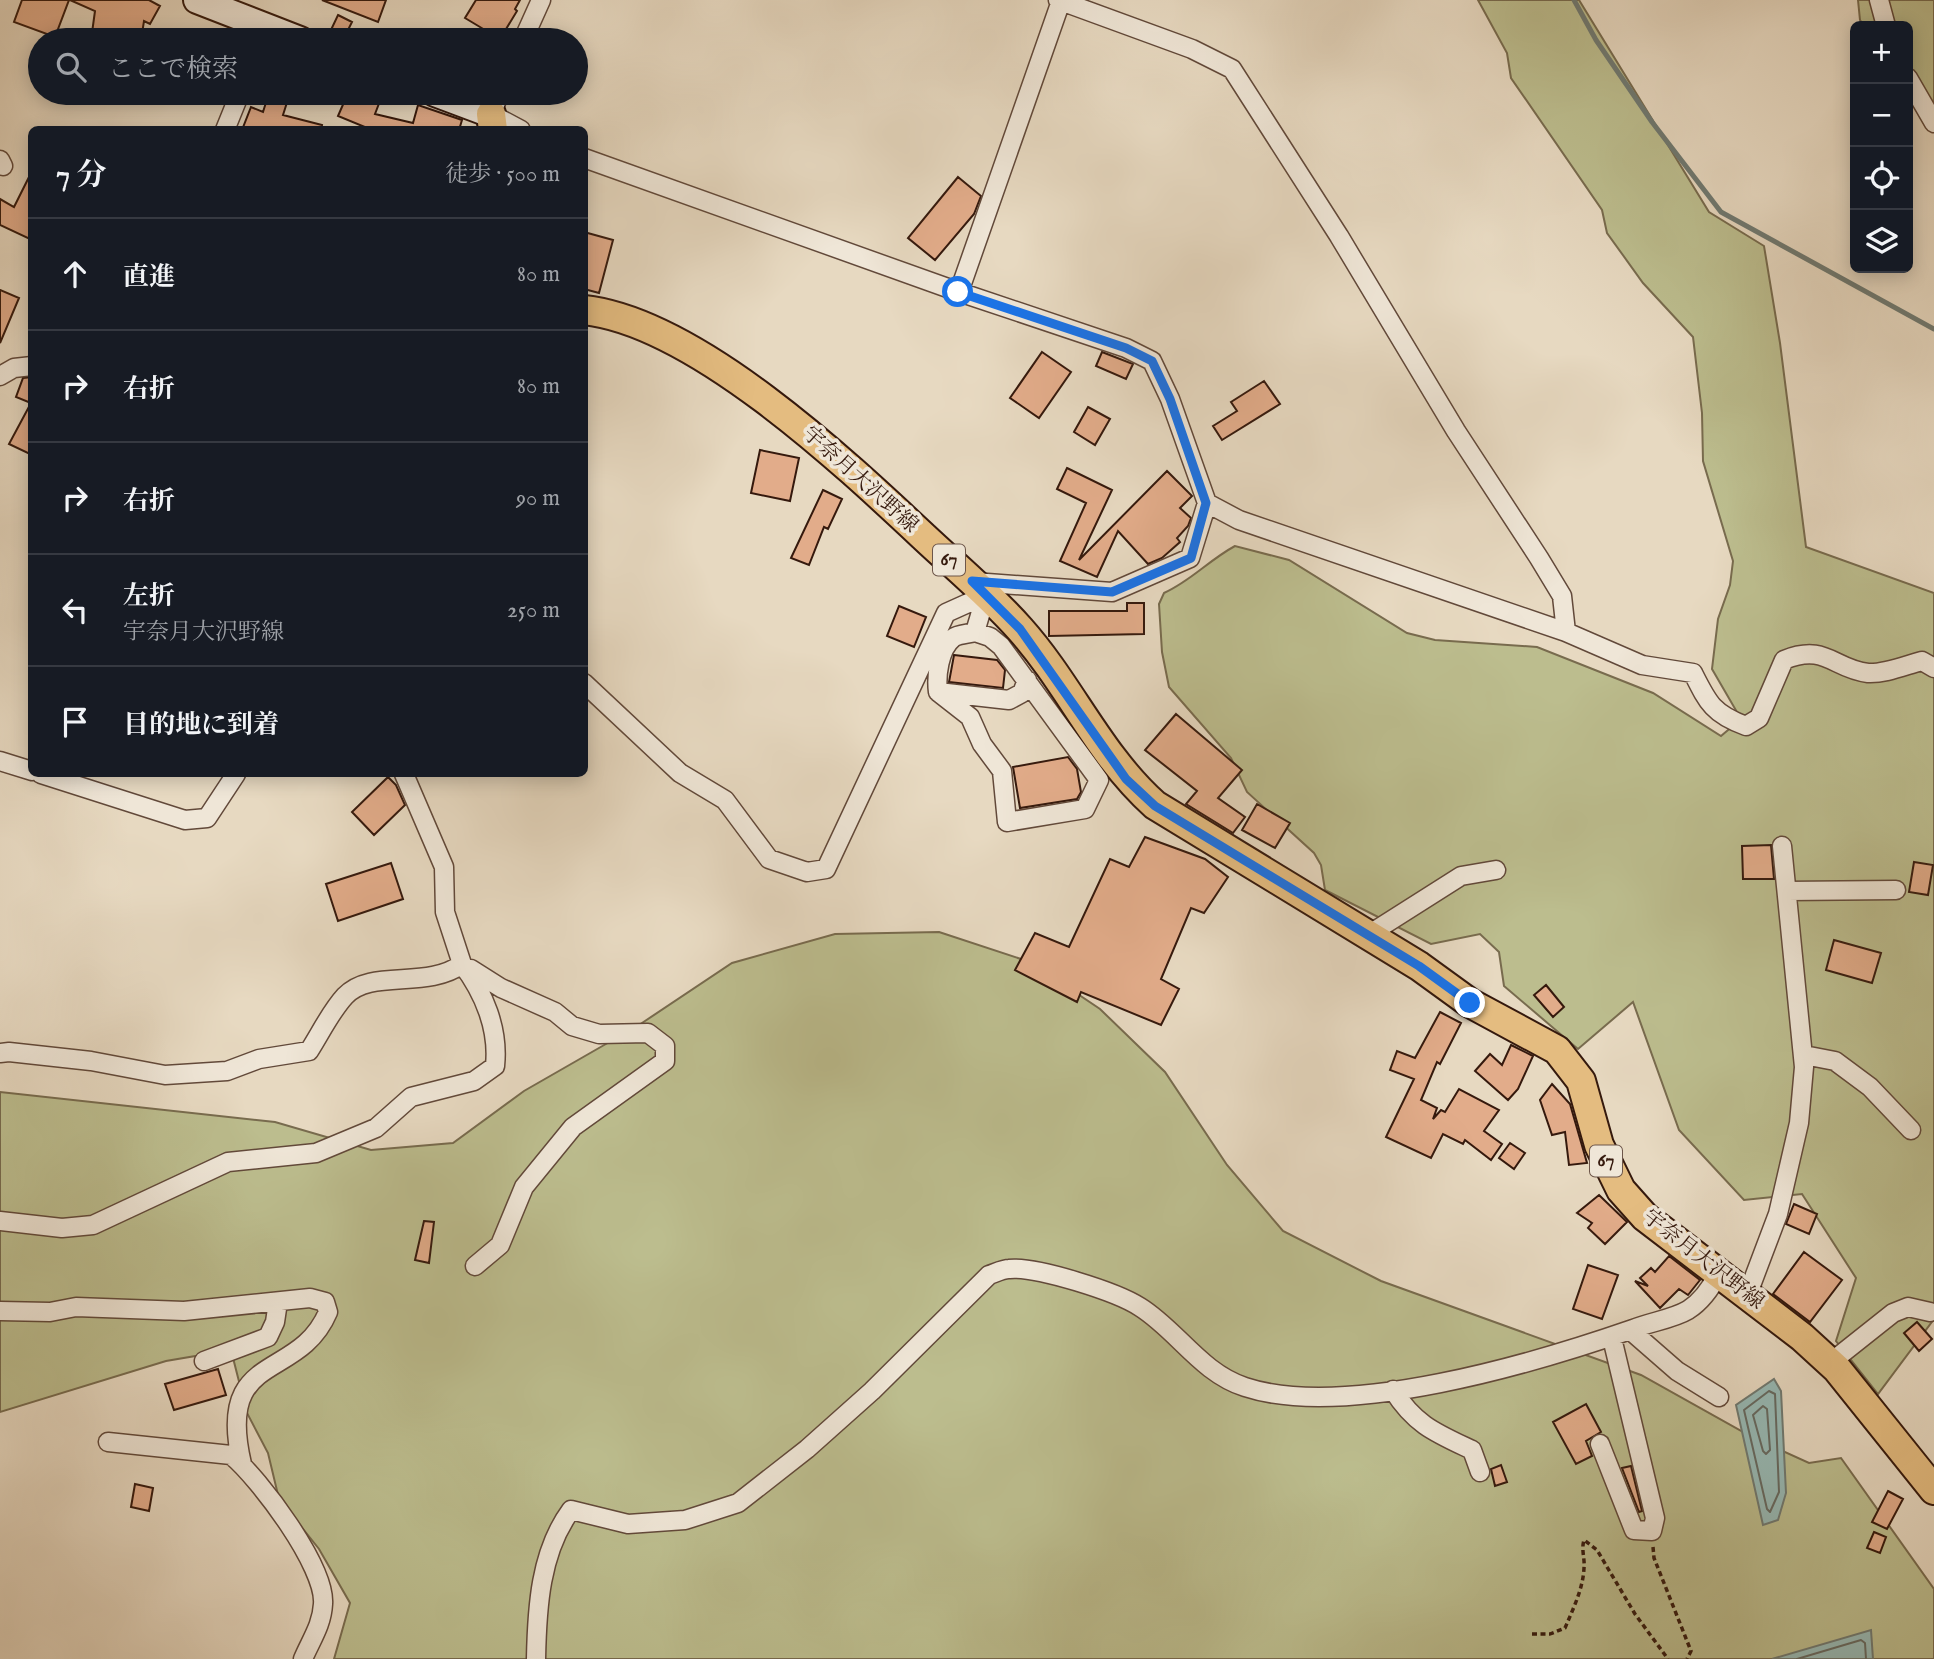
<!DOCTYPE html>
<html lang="ja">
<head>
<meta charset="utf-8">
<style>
  :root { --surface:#171b24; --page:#242831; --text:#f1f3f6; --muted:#9ea1a6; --line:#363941 }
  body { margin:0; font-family:"IM FELL English","Noto Serif JP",serif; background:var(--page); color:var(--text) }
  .controls { position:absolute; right:21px; top:21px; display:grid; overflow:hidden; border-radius:10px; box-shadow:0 4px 18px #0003 }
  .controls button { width:63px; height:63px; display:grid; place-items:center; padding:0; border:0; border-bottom:2px solid var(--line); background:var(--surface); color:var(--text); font:35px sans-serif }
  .stop { position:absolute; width:21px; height:21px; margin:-16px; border:5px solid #1a73e8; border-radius:50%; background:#fff }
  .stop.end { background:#1a73e8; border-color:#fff; box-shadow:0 2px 7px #0008 }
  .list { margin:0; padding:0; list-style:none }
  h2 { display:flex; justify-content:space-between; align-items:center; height:91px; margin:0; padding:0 28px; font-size:30px }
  h2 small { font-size:23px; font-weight:400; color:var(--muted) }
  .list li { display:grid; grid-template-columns:46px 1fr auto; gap:21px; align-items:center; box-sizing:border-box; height:112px; padding:0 28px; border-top:2px solid var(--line) }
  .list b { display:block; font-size:26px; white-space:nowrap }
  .list p { margin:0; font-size:23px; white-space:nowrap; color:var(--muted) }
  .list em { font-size:23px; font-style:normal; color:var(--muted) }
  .icon { flex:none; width:38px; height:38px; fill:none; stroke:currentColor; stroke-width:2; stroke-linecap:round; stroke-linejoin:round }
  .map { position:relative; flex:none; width:1934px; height:1659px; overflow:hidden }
  .search { position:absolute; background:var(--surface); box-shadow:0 4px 18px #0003; left:28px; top:28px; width:560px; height:77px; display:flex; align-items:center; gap:18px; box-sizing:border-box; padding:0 24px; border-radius:38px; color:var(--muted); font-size:26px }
  .panel { position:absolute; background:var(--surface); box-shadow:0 4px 18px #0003; left:28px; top:126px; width:560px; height:651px; border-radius:10px }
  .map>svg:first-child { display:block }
  .green { fill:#bcbd8e; stroke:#786b4e; stroke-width:2 }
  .water { fill:#97bab6; stroke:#707a72; stroke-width:2 }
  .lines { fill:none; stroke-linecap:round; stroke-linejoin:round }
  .shore { stroke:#666a62; stroke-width:2 }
  .stream { stroke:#707a72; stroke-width:5 }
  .building { fill:#e2ac8a; stroke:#35190d; stroke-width:2 }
  .minor-casing { stroke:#62493a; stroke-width:21 }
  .secondary-casing { stroke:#35190d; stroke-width:30 }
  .primary-casing { stroke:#35190d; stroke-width:32 }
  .path { stroke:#35190d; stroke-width:3.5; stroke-dasharray:5 3.5; stroke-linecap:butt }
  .minor { stroke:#efe6d7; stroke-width:18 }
  .secondary { stroke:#efe6d7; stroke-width:26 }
  .primary { stroke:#e4bc80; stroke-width:28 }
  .route { stroke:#1a73e8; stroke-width:9 }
  .labels { text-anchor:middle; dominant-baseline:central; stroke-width:7; stroke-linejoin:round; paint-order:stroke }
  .shield { fill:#efe6d7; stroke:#6d564a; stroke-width:2 }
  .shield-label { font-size:19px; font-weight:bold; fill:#35190d }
  .street-label { font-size:21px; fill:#35190d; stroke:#efe6d7 }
</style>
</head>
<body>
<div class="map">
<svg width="1934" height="1659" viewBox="0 0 1934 1659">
  <rect width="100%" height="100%" fill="#e7d9c1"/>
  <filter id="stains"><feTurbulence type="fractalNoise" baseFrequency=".00286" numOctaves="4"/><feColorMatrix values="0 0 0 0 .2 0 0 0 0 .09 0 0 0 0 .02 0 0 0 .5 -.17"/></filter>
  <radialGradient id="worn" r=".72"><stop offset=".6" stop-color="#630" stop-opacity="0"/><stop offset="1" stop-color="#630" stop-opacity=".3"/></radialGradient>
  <path class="green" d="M 1478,0 L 1579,0 L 1709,212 L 1764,246 L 1780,343 L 1806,547 L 1934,593 L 1934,1319 L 1878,1394 L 1836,1341 L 1856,1278 L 1802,1194 L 1744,1200 L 1679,1130 L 1633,1002 L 1578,1049 L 1504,986 L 1499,952 L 1480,934 L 1431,944 L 1325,890 L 1321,865 L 1314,853 L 1247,792 L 1231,758 L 1169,687 L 1162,652 L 1159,604 L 1164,593 C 1191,581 1209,560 1235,546 L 1289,560 L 1407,633 L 1435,640 L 1537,647 L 1653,693 L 1721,736 L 1741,719 L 1712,669 L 1718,619 L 1730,585 L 1733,561 L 1703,461 L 1702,413 L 1693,337 L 1643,283 L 1607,233 L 1602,210 L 1511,78 L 1507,53 Z
    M 1858,0 L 1934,0 L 1934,124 L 1908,87 L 1908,26 L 1864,26 L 1860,20 Z
    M 939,932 L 1030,962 L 1100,1009 L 1165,1072 L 1227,1165 L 1283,1231 L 1381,1281 L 1641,1375 L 1754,1438 L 1809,1463 L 1841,1458 L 1934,1589 L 1934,1659 L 334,1659 L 350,1603 L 319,1549 L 279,1499 L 268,1453 L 247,1413 L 231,1350 L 166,1361 L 0,1412 L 0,1092 L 275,1122 L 371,1150 L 453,1143 L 524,1091 L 639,1025 L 732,963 L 835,934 Z"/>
  <path class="water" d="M 1774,1379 L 1781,1391 L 1786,1493 L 1778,1520 L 1763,1525 L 1736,1405 Z
    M 1871,1630 L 1873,1659 L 1772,1659 Z"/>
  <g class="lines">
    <path class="shore" d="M 1769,1391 L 1775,1394 L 1779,1492 L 1770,1512 L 1767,1509 L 1744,1410 Z
      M 1763,1406 L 1767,1409 L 1770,1450 L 1766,1454 L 1763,1451 L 1753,1415 Z
      M 1797,1659 L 1861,1640 L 1865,1643 L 1866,1659"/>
    <path class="stream" d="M 1574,0 L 1596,40 L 1652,122 L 1721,212 L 1934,329"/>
  </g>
  <path class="building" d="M 22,0 L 69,0 L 55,37 L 14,22 Z
    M 70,0 L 149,0 L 160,6 L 150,24 L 144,21 L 141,40 L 91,40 L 95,11 Z
    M 322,0 L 386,0 L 378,22 Z
    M 476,0 L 520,0 L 515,9 L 517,11 L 500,39 L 465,18 Z
    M 338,15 L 352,22 L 344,38 L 330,32 Z
    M 269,93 L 290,93 L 283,115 L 322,125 L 321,130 L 242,130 L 251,107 L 263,112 Z
    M 348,93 L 383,93 L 375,114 L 413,123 L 418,105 L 462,120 L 459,130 L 372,130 L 338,116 Z
    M 32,171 L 32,240 L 0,225 L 0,199 L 14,207 Z
    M 958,177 L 981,196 L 974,214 L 935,260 L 908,238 Z
    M 584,232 L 613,240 L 599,293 L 584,289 Z
    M 0,290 L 19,298 L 0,343 Z
    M 1042,352 L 1071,372 L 1039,418 L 1010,398 Z
    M 1102,352 L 1133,364 L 1126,379 L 1096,366 Z
    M 32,377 L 32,455 L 9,444 L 31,403 L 16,397 L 23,378 Z
    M 1264,381 L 1280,404 L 1222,440 L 1213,426 L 1237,411 L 1231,402 Z
    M 1088,407 L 1110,419 L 1095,445 L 1074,432 Z
    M 760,450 L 799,458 L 790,501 L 751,493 Z
    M 1067,468 L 1112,490 L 1079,560 L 1167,471 L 1192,496 L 1180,508 L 1191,518 L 1188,526 L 1177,538 L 1180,542 L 1162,558 L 1148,564 L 1118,531 L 1097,577 L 1060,561 L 1086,503 L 1057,489 Z
    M 823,490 L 842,499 L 828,529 L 824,527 L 809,565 L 791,558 Z
    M 1127,603 L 1144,603 L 1144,634 L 1049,636 L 1049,611 L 1127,611 Z
    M 899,606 L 926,617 L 914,647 L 887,636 Z
    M 954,655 L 997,660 L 1005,670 L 1003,688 L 949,682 Z
    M 1176,714 L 1242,770 L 1218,798 L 1245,817 L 1233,833 L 1186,804 L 1197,791 L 1145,750 Z
    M 1068,757 L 1077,769 L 1081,792 L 1077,799 L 1020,808 L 1013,767 Z
    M 388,777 L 396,785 L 405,805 L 374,835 L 352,812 Z
    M 1257,804 L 1290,823 L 1275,848 L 1242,830 Z
    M 1145,837 L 1205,859 L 1228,877 L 1204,913 L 1191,908 L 1161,979 L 1179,989 L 1161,1025 L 1081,992 L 1077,1002 L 1015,970 L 1035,933 L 1069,947 L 1110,859 L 1129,867 Z
    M 1771,845 L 1774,879 L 1743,879 L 1742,846 Z
    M 1914,862 L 1933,865 L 1928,895 L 1909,892 Z
    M 391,863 L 403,899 L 338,921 L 326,884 Z
    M 1834,940 L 1881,953 L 1872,983 L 1826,970 Z
    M 1546,985 L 1564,1007 L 1553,1017 L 1534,995 Z
    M 1440,1012 L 1461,1023 L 1440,1064 L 1437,1062 L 1421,1100 L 1437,1108 L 1433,1119 L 1441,1110 L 1445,1112 L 1459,1089 L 1499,1110 L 1484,1131 L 1502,1144 L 1491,1160 L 1465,1140 L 1463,1144 L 1443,1134 L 1431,1158 L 1386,1137 L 1414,1079 L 1390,1070 L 1397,1051 L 1415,1058 Z
    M 1511,1045 L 1533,1056 L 1518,1089 L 1508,1100 L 1475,1071 L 1490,1054 L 1502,1065 Z
    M 1552,1084 L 1570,1104 L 1587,1163 L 1569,1165 L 1565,1132 L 1552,1135 L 1540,1100 Z
    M 1510,1143 L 1525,1153 L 1514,1169 L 1499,1158 Z
    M 1599,1195 L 1627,1222 L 1605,1244 L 1588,1228 L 1592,1223 L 1577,1213 Z
    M 1794,1204 L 1817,1214 L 1809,1234 L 1786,1224 Z
    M 424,1221 L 434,1222 L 429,1263 L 415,1260 Z
    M 1804,1252 L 1842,1280 L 1810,1322 L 1773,1294 Z
    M 1669,1256 L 1700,1280 L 1688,1295 L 1679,1289 L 1660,1308 L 1635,1281 L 1648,1286 L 1640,1278 L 1651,1268 L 1655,1272 Z
    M 1588,1265 L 1618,1275 L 1602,1319 L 1573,1309 Z
    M 1917,1322 L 1932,1339 L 1919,1351 L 1904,1333 Z
    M 218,1369 L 226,1395 L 174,1410 L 165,1384 Z
    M 1586,1404 L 1601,1432 L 1586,1441 L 1592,1456 L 1576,1464 L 1553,1422 Z
    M 1501,1465 L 1507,1482 L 1495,1486 L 1491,1469 Z
    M 1631,1466 L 1642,1511 L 1639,1512 L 1622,1468 Z
    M 135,1484 L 153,1488 L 149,1511 L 131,1507 Z
    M 1888,1491 L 1903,1499 L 1887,1529 L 1872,1522 Z
    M 1874,1532 L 1886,1537 L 1880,1553 L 1867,1548 Z"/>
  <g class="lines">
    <g class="minor-casing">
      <path id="minor" d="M 1058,0 L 1192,49 L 1232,69 L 1339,236 L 1456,431 L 1539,558 L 1562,596 L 1566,632 L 1239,520 L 1207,503
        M 1879,0 L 1886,26
        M 523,40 L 541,0
        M 1908,78 L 1934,123
        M 500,93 L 491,114 L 521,130
        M 225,130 L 240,93
        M 584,158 L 959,292 L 1126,348 L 1152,361 L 1170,399 L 1207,503 L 1190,558 L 1112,592 L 974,582
        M 0,160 L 3,166
        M 959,292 L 1061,1
        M 0,376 L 14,368 L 32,366
        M 975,632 L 990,637 L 1001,646 L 1099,780 L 1085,809 L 1007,822 L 1002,771 L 982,744 L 970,717 L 938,692 C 936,676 939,649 953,638 C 958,634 969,634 975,632 L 986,595
        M 1566,632 L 1642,665 L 1693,673 C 1708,703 1713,714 1746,726 L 1759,718 L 1784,660 C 1826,643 1833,669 1868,673 C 1885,674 1906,665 1922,661 L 1934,668
        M 584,683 L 680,773 L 725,800 L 769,859 L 807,872 L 826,869 L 946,613 L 986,595
        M 938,692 L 1009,700 L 1022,693 L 1027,680
        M 0,761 L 32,771
        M 41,774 L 185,820 L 207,818 L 236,774
        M 1787,891 L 1896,890
        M 1368,935 L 1461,876 L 1496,870
        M 471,969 L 501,988 L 555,1012 L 572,1026 L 599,1034 L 648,1033 L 665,1046 L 665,1061 L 573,1127 L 524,1187 L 500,1245 L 475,1266
        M 0,1053 L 9,1052 L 91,1061 L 165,1075 L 227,1071 L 259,1059 L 309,1051 C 320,1034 331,1011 345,996 C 371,968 427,990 462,964 L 445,912 L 444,867 L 404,774
        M 1804,1055 L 1835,1061 L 1870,1087 L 1911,1130
        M 0,1221 L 62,1228 L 93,1225 L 228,1162 L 316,1153 L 376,1128 L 411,1097 L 474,1081 L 495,1066 C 499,1029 484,993 462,964
        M 1747,1296 L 1778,1214 L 1799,1123 L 1804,1067 L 1782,846
        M 0,1311 L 50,1312 L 76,1307 L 184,1311 L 310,1298 L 325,1302 L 328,1312 C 298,1383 215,1349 242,1464
        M 1630,1330 L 1677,1371 L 1719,1397
        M 204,1361 L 268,1337 L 275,1322 L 278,1302
        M 1830,1363 L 1893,1313 L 1908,1307 L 1930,1312
        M 1393,1390 C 1415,1425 1436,1433 1472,1450 L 1480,1472
        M 108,1442 L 231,1455 C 259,1478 326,1567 323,1604 C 322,1625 311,1640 303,1659
        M 1600,1444 L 1634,1530 L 1652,1531 L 1655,1518 L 1612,1338
        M 536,1659 C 537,1608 540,1552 571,1510 L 628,1524 L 685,1520 L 738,1503 L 807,1449 L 872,1391 L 989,1275 C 995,1273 1003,1269 1009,1269 C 1036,1266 1117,1292 1140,1307 C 1177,1330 1201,1373 1245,1387 C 1345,1420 1535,1363 1633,1329 C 1650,1322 1673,1319 1688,1310 C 1702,1301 1711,1288 1718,1274"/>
    </g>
    <g class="secondary-casing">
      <path id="secondary" d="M 197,0 L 300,40
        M 435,93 L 491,114"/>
    </g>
    <g class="primary-casing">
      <path id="primary" d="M 491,114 L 493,130
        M 584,310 C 695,322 844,462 924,537 C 956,567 991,596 1020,629 C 1070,685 1098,754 1155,805 L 1419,966 L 1470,1003 L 1557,1050 L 1581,1081 L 1599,1145 L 1621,1190 L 1645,1217 L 1802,1337 L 1837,1369 L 1934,1490"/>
    </g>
    <path class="path" d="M 1653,1547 L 1654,1558 L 1691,1651 L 1687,1659
      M 1532,1634 L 1550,1634 L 1565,1628 C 1573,1609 1583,1589 1584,1568 C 1585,1558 1581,1550 1584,1540 L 1597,1550 L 1635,1614 L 1668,1659"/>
    <use href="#minor" class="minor"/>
    <use href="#secondary" class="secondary"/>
    <use href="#primary" class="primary"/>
  </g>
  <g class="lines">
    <path class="route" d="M 958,292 L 1126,348 L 1152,361 L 1170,399 L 1206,503 L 1191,558 L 1112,592 L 972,581 L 1020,629 L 1126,779 L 1155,806 L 1419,966 L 1470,1003"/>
  </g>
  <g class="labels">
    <g class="shield">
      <rect x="933" y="544.5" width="32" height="31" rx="5"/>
      <rect x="1590" y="1145.5" width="32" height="31" rx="5"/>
    </g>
    <g class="shield-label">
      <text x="949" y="560">67</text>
      <text x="1606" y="1161">67</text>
    </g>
    <g class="street-label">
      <text transform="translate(860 480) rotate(42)">宇奈月大沢野線</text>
      <text transform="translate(1703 1260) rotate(38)">宇奈月大沢野線</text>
    </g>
  </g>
  <rect width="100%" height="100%" filter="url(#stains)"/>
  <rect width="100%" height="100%" fill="url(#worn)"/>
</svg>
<div class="controls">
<button>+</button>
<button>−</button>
<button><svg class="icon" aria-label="locate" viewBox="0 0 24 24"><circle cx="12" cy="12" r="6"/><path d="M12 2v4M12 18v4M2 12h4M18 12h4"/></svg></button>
<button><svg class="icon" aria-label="layers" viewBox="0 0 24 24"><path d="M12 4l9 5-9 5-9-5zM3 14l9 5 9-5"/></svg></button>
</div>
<div class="stop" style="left:958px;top:292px"></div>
<div class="stop end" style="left:1470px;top:1003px"></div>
<div class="search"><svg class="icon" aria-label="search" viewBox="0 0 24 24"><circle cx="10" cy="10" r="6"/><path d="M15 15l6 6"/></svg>ここで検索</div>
<section class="panel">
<h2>7 分<small>徒歩 · 500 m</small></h2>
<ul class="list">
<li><svg class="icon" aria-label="ahead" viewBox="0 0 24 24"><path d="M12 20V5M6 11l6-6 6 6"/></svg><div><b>直進</b></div><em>80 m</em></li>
<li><svg class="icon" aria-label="right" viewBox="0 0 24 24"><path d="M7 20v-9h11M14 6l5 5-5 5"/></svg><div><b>右折</b></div><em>80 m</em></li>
<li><svg class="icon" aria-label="right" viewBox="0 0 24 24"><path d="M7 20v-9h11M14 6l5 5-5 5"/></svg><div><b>右折</b></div><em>90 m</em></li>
<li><svg class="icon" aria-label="left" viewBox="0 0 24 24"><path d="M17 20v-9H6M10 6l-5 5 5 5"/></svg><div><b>左折</b><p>宇奈月大沢野線</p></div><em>250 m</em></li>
<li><svg class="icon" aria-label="arrive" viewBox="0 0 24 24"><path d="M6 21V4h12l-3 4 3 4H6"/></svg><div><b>目的地に到着</b></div></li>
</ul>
</section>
</div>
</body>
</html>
